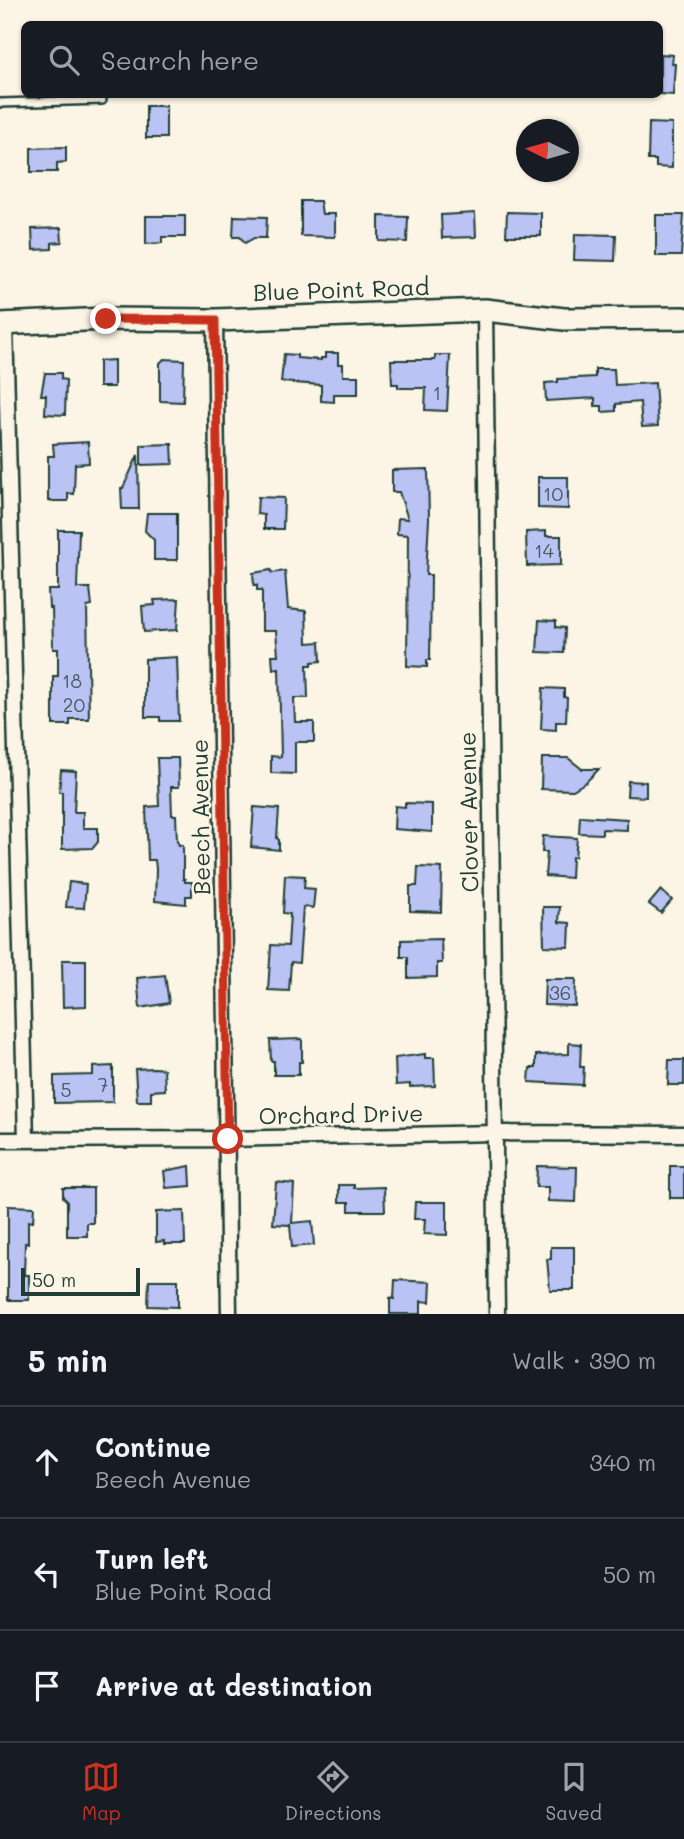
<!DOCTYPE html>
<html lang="en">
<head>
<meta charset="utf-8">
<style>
  :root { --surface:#171b24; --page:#20242c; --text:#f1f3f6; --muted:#9ea1a6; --line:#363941; --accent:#c8321e }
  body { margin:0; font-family:Mali,sans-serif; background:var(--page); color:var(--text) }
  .compass { position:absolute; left:516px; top:119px; width:63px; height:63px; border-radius:50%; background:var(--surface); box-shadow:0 2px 5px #0004; rotate:275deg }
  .scale { position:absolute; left:21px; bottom:18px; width:119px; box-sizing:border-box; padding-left:7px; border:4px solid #1f3d34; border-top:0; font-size:19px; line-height:24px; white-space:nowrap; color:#1f3d34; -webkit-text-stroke:5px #fcf5e5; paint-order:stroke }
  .stop { position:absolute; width:21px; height:21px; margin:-16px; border:5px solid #c8321e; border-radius:50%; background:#fff }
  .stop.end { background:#c8321e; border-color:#fff; box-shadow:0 2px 7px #0008 }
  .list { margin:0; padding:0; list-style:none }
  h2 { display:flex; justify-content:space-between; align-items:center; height:91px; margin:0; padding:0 28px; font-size:30px }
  h2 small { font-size:23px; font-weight:400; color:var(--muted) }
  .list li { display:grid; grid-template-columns:46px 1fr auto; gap:21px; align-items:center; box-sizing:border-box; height:112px; padding:0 28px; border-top:2px solid var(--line) }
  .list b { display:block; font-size:26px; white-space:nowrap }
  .list p { margin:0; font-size:23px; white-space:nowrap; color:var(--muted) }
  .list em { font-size:23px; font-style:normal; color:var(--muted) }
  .icon { flex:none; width:38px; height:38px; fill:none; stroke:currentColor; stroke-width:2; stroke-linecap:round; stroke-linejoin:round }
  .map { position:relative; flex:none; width:684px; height:1314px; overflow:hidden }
  .search { position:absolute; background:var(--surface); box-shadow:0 2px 5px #0004; left:21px; right:21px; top:21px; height:77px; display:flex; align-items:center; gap:18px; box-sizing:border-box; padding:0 24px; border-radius:10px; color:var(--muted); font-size:26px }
  .sheet { height:427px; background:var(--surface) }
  nav { display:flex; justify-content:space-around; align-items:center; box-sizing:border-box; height:98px; border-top:2px solid var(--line); background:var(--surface); font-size:19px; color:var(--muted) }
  nav a { display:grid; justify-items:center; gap:4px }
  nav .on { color:var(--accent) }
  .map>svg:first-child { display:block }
  .building { fill:#bbc3f5; stroke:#1f3d34; stroke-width:2 }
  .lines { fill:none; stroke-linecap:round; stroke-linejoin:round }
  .lane-casing { stroke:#1f3d34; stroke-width:12 }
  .street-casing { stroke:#1f3d34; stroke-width:19 }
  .secondary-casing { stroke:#1f3d34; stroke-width:26 }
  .lane { stroke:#fcf5e5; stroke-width:7 }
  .street { stroke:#fcf5e5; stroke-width:14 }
  .secondary { stroke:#fcf5e5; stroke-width:21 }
  .route { stroke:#c8321e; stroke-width:9 }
  .labels { text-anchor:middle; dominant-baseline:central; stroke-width:5; stroke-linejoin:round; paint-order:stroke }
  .number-label { font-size:19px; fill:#465e64 }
  .street-label { font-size:23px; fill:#1f3d34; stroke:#fcf5e5 }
</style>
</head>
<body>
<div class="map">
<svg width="684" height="1314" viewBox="0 0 684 1314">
  <rect width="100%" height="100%" fill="#fcf5e5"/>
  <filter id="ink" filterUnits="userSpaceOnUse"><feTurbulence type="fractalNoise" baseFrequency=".0143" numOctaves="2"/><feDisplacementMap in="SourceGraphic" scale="14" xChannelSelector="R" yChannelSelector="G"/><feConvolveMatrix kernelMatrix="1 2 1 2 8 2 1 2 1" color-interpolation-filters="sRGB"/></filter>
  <g filter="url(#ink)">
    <path class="building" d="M 660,54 L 673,55 L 672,64 L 675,64 L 673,95 L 660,94 Z
      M 146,106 L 166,106 L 166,138 L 146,138 Z
      M 649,123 L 672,124 L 672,168 L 656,167 L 656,160 L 648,160 Z
      M 66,147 L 66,162 L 57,163 L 57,172 L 31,172 L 31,148 Z
      M 301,201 L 320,201 L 322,214 L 335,214 L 335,237 L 301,236 Z
      M 507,212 L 541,213 L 541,236 L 506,236 Z
      M 475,213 L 476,237 L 442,238 L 441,215 Z
      M 656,215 L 684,215 L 681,256 L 656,256 Z
      M 146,216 L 185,216 L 185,237 L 162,237 L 162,243 L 146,244 Z
      M 234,216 L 267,217 L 266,238 L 254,238 L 245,243 L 240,237 L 233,237 Z
      M 379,216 L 408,217 L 407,242 L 379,241 Z
      M 61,228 L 62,242 L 52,243 L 52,249 L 33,250 L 32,229 Z
      M 575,234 L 616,235 L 615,261 L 574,260 Z
      M 325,353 L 338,353 L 338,364 L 343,364 L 343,376 L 358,376 L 358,394 L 334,394 L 334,402 L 321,401 L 321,385 L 281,382 L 284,354 L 297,355 L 297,358 L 321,360 L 321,358 L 325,358 Z
      M 435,355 L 450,355 L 447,411 L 425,410 L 426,388 L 398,388 L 398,384 L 392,384 L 391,360 L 435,360 Z
      M 164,359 L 184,360 L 183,402 L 160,401 L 160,363 Z
      M 114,360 L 114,387 L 99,387 L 99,361 Z
      M 595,369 L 614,369 L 615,385 L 655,383 L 658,426 L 642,427 L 640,402 L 616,404 L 616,411 L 602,412 L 602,406 L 595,406 L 595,398 L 546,401 L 545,383 L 558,382 L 558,379 L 595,377 Z
      M 45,373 L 61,373 L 61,379 L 66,380 L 65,415 L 45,414 L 46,395 L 41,395 Z
      M 88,442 L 89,463 L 75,464 L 74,494 L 68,493 L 68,501 L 48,501 L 48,456 L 54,456 L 53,444 Z
      M 172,444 L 173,464 L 141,465 L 141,445 Z
      M 138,455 L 139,509 L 122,509 L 121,488 L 123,488 Z
      M 428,469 L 429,519 L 426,575 L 431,575 L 430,660 L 427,660 L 427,667 L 407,666 L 408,535 L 397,534 L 398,518 L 408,519 L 399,492 L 392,492 L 392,470 Z
      M 538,477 L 568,477 L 568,509 L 538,508 Z
      M 258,497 L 284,498 L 283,529 L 264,529 L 264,515 L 257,514 Z
      M 147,513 L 177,513 L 177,560 L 154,560 L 154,540 L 145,531 Z
      M 58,530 L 79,530 L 77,588 L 90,588 L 92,606 L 87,607 L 89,719 L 70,719 L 70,725 L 53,725 L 53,676 L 58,676 L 58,649 L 53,649 L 52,608 L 49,608 L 48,590 L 58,590 Z
      M 546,531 L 546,536 L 561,536 L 561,565 L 527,566 L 526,532 Z
      M 271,570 L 272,573 L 285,571 L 288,609 L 306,611 L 307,643 L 320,642 L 321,661 L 312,662 L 312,665 L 307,665 L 308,698 L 294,698 L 295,722 L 314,722 L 314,742 L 295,742 L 295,774 L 271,773 L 271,756 L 281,757 L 279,668 L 273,669 L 272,655 L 278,655 L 276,631 L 262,631 L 262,590 L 257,590 L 257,585 L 254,585 L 253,573 Z
      M 179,599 L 177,630 L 144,632 L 142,606 L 155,605 L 154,600 Z
      M 539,620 L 556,621 L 556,627 L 565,628 L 564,653 L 537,652 Z
      M 177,657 L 179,721 L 160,721 L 160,717 L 145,717 L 145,659 Z
      M 543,688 L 564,689 L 564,697 L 567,698 L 566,722 L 556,722 L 556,730 L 541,729 Z
      M 157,758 L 178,758 L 179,787 L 171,787 L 172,815 L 176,815 L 177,841 L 179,845 L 183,845 L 183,879 L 185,879 L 185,882 L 192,882 L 192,896 L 186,896 L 186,904 L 155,901 L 156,869 L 155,860 L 148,860 L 146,807 L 159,806 Z
      M 542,758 L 568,758 L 582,769 L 599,769 L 586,782 L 573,790 L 541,789 Z
      M 61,770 L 76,771 L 74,812 L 83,812 L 83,828 L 98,828 L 98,842 L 93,848 L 62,849 L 62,792 L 59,792 Z
      M 628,781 L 646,782 L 646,797 L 627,796 Z
      M 405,803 L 432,804 L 432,832 L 394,829 L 395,806 L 405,807 Z
      M 254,807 L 279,809 L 277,838 L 279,840 L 279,850 L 251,847 Z
      M 580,816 L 627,819 L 627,830 L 602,829 L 602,834 L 579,833 Z
      M 543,836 L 577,838 L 575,857 L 572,857 L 571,878 L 545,876 L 547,852 L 542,852 Z
      M 418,867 L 442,868 L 441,912 L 410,911 L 410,886 L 417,886 Z
      M 285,875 L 305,876 L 304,888 L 315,889 L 313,908 L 303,907 L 299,963 L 291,962 L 289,991 L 268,990 L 271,945 L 288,946 L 290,914 L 283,913 Z
      M 69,882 L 86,884 L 84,908 L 66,907 Z
      M 661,890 L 672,900 L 661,913 L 649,904 Z
      M 543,907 L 560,907 L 559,922 L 570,923 L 569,947 L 544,946 Z
      M 441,939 L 442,963 L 437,963 L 437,977 L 408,978 L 408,957 L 401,957 L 401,940 Z
      M 62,960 L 86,960 L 86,1006 L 63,1007 Z
      M 165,975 L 169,1003 L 140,1008 L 137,978 Z
      M 545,979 L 576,979 L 575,1006 L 544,1005 Z
      M 302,1039 L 302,1062 L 299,1062 L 299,1075 L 274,1075 L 274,1061 L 271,1061 L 270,1040 Z
      M 569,1043 L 581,1044 L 580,1067 L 584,1067 L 583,1085 L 529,1082 L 530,1068 L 536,1068 L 536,1055 L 569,1054 Z
      M 425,1054 L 425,1058 L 434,1058 L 435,1086 L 410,1087 L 410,1084 L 396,1085 L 395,1058 Z
      M 669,1060 L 684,1060 L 684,1085 L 668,1085 Z
      M 113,1066 L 113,1102 L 54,1103 L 54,1076 L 93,1075 L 93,1067 Z
      M 154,1068 L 164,1069 L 165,1090 L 151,1091 L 151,1101 L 137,1101 L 135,1069 Z
      M 190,1166 L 191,1186 L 166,1188 L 164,1171 Z
      M 537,1166 L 577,1167 L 576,1202 L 548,1201 L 548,1187 L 536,1187 Z
      M 670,1166 L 684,1166 L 684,1198 L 670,1198 Z
      M 276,1182 L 294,1184 L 292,1223 L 312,1221 L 314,1245 L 292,1247 L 290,1225 L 273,1224 Z
      M 339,1185 L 354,1185 L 354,1188 L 384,1187 L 385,1211 L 349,1211 L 349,1202 L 339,1202 Z
      M 63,1188 L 93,1188 L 93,1223 L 87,1223 L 87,1236 L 67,1236 L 67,1201 L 63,1197 Z
      M 415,1202 L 447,1202 L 447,1235 L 424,1234 L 425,1219 L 414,1219 Z
      M 8,1206 L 34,1207 L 33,1222 L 28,1221 L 28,1243 L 25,1243 L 24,1275 L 29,1275 L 29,1300 L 8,1300 Z
      M 184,1211 L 185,1244 L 164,1244 L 164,1241 L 156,1242 L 156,1212 Z
      M 551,1247 L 574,1247 L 574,1290 L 550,1290 L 547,1259 L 551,1259 Z
      M 149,1280 L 178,1280 L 178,1307 L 148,1306 Z
      M 395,1280 L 431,1282 L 430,1302 L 421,1301 L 421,1314 L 390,1314 L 390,1298 L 394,1299 Z"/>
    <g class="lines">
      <g class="lane-casing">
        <path id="lane" d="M 0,103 L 102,100"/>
      </g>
      <g class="street-casing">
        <path id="street" d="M 485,310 L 497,1314
          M 215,320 L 229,1314
          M 5,324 L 26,1140
          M 0,1140 L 228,1139 L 495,1133 L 684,1134"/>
      </g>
      <g class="secondary-casing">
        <path id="secondary" d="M 0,324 L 106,319 L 215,320 L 485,310 L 564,319 L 684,318"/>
      </g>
      <use href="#lane" class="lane"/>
      <use href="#street" class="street"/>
      <use href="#secondary" class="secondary"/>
    </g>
  </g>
  <g class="lines" filter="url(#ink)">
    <path class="route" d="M 106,319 L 215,320 L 228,1139"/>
  </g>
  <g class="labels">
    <g class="number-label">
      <text x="437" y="392">1</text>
      <text x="553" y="493">10</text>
      <text x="544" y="550">14</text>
      <text x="72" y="680">18</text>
      <text x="74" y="704">20</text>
      <text x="560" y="992">36</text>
      <text x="103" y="1084">7</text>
      <text x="66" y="1089">5</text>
    </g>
    <g class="street-label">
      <text transform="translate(341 289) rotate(-2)">Blue Point Road</text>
      <text transform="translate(468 812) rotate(-91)">Clover Avenue</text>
      <text transform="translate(200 817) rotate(-91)">Beech Avenue</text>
      <text transform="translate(341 1114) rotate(-1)">Orchard Drive</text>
    </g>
  </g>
</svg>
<svg class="compass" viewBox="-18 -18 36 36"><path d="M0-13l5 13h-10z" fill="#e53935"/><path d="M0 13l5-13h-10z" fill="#9ea1a6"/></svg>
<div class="scale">50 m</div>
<div class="stop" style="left:228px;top:1139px"></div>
<div class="stop end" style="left:106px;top:319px"></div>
<div class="search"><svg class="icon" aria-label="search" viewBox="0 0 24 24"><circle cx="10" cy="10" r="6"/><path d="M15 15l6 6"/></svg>Search here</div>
</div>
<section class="sheet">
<h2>5 min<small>Walk · 390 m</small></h2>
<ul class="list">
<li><svg class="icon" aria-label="ahead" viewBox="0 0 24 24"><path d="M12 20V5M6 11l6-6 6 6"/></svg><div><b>Continue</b><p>Beech Avenue</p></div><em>340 m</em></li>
<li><svg class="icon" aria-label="left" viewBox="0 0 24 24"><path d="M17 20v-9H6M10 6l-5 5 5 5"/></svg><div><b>Turn left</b><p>Blue Point Road</p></div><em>50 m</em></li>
<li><svg class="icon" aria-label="arrive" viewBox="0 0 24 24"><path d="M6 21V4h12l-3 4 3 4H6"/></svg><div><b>Arrive at destination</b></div></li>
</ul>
</section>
<nav>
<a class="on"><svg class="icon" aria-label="map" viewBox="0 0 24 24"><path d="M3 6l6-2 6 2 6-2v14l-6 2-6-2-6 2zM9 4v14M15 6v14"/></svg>Map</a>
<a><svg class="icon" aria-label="directions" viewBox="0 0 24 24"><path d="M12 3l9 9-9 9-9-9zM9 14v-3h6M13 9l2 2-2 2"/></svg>Directions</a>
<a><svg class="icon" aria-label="saved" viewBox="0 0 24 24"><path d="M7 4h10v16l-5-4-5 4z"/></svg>Saved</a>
</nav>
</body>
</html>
